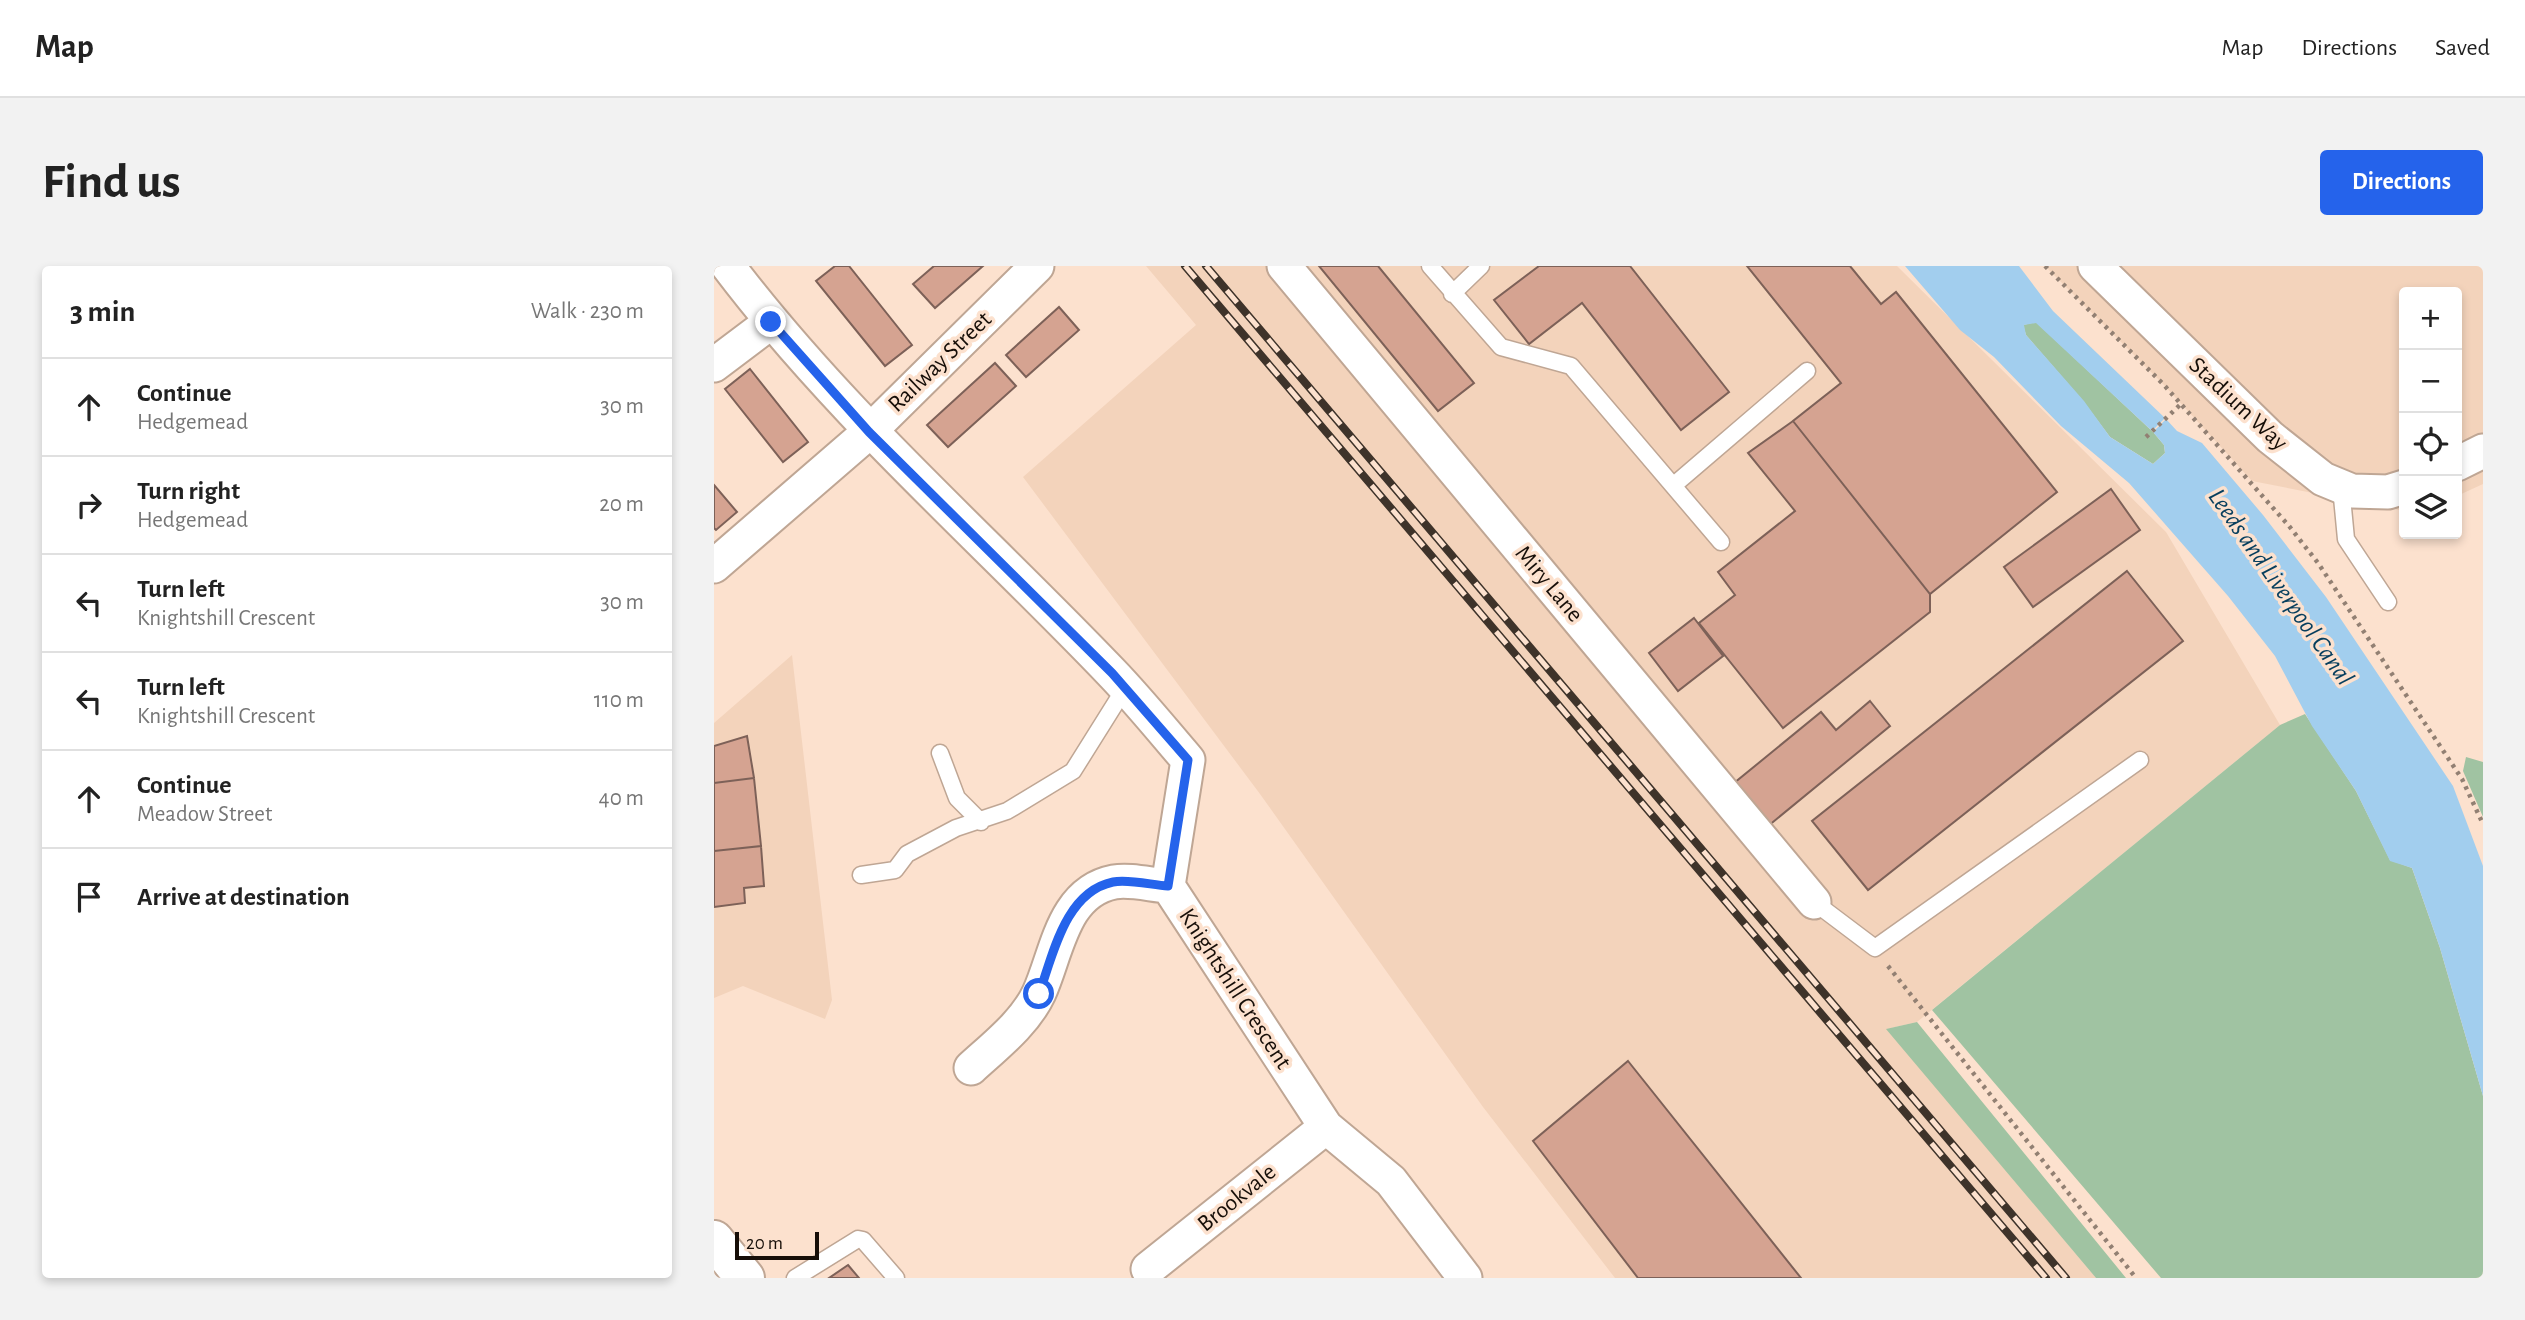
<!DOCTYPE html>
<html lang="en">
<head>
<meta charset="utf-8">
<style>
  :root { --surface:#fff; --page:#f2f2f2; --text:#222; --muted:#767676; --line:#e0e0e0; --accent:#2563eb }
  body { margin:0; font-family:"Alegreya Sans",sans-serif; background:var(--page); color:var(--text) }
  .controls { position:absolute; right:21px; top:21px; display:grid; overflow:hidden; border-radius:7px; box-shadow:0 4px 10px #0003 }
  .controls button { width:63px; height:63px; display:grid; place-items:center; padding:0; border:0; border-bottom:2px solid var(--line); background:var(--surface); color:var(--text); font:35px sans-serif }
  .scale { position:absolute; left:21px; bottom:18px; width:84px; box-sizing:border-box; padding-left:7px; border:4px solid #160e08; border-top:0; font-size:19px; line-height:24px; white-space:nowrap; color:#160e08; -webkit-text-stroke:5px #fce1ce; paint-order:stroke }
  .stop { position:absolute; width:21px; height:21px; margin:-16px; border:5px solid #2563eb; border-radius:50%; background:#fff }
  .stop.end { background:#2563eb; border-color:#fff; box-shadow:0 2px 7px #0008 }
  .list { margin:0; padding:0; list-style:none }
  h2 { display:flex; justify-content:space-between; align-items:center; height:91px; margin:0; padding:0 28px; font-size:30px }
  h2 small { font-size:23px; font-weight:400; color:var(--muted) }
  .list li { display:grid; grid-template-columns:46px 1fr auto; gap:21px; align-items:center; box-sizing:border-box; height:98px; padding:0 28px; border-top:2px solid var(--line) }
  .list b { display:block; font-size:26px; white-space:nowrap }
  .list p { margin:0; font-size:23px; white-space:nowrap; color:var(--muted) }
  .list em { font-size:23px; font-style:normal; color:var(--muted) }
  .icon { flex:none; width:38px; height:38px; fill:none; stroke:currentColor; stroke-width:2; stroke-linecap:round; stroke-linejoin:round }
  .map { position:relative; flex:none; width:1769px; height:1012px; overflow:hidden; border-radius:7px }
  header { display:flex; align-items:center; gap:42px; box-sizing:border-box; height:98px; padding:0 35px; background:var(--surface); border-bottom:2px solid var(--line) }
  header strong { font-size:33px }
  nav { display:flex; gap:38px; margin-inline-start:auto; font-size:24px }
  .intro { display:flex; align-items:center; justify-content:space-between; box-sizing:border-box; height:168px; padding:0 42px }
  h1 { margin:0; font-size:49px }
  .button { padding:18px 32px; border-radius:7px; background:var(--accent); color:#fff; font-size:24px; font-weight:700 }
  main { display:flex; gap:42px; padding:0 42px }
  aside { flex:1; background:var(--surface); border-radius:7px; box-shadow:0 4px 10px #0003 }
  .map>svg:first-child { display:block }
  .built { fill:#f3d3bb }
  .green { fill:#a0c3a2 }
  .water { fill:#a2ceee }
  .building { fill:#d5a391; stroke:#7d6158; stroke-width:2 }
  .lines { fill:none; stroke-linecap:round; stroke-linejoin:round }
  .lane-casing { stroke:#bfa694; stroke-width:19 }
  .street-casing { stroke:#bfa694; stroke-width:37 }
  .secondary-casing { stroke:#bfa694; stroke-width:42 }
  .path { stroke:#928073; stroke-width:4.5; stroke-dasharray:3.5 5; stroke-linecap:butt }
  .lane { stroke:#fff; stroke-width:16 }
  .street { stroke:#fff; stroke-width:33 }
  .secondary { stroke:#fff; stroke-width:38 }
  .rail-casing { stroke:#3e332a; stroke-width:8 }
  .rail { stroke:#fce1ce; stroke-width:5; stroke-dasharray:16; stroke-linecap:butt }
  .route { stroke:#2563eb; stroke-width:9 }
  .labels { text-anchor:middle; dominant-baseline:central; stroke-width:7; stroke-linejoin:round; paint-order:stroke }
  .street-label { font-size:24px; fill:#160e08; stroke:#fce1ce }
  .water-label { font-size:26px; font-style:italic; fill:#073e5d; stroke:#fce1ce }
</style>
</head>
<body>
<header>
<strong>Map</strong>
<nav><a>Map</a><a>Directions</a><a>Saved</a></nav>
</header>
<div class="intro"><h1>Find us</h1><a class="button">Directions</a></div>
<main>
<aside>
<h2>3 min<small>Walk · 230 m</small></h2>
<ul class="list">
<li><svg class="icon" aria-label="ahead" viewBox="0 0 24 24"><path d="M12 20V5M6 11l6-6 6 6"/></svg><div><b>Continue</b><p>Hedgemead</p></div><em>30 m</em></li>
<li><svg class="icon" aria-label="right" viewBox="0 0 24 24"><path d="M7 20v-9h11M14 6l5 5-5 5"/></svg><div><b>Turn right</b><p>Hedgemead</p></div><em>20 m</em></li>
<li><svg class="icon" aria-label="left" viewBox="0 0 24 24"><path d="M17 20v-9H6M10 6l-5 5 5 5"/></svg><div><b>Turn left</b><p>Knightshill Crescent</p></div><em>30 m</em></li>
<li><svg class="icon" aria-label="left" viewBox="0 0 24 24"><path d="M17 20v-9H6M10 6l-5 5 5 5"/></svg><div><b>Turn left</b><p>Knightshill Crescent</p></div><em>110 m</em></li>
<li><svg class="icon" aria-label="ahead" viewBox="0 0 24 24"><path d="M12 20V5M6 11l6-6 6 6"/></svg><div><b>Continue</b><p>Meadow Street</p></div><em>40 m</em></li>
<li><svg class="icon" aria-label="arrive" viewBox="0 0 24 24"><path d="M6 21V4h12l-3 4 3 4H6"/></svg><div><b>Arrive at destination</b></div></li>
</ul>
</aside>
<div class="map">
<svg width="1769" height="1012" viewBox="0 0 1769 1012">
  <rect width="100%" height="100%" fill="#fce1ce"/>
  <path class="built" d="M 432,0 L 1183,0 L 1452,266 L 1566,459 L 1203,756 L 1173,763 L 1382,1012 L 901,1012 L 769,841 L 546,528 L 309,211 L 482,59 Z
    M 1331,0 L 1769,0 L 1769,218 L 1743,230 L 1743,26 L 1690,26 L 1690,245 L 1538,215 L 1450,119 Z
    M 78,389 L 118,734 L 111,753 L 29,720 L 0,732 L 0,457 Z"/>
  <path class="green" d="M 1322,56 L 1439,166 L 1450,179 L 1451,187 L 1439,198 L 1396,171 L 1369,135 L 1312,69 L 1309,59 Z
    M 1591,448 L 1642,525 L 1676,594 L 1698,602 L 1726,682 L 1769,830 L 1769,1012 L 1447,1012 L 1218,744 L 1566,459 Z
    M 1752,491 L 1769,496 L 1769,551 L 1749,505 Z
    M 1203,756 L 1412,1012 L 1382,1012 L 1172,763 Z"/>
  <path class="water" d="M 1191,0 L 1305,0 L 1339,45 L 1451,152 L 1438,165 L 1322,57 L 1310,59 L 1312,69 L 1370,135 L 1396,171 L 1439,198 L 1451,187 L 1450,179 L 1439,166 L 1452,153 L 1463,165 L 1488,177 L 1549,249 L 1612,331 L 1739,520 L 1769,600 L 1769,830 L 1726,682 L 1698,602 L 1676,595 L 1642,525 L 1598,460 L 1561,390 L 1514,330 L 1415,217 L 1347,160 L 1280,91 L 1246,64 Z"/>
  <path class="building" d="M 121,0 L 135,0 L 198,79 L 171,100 L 102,15 Z
    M 220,0 L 269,0 L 221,42 L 199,18 Z
    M 605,0 L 664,0 L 760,117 L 724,145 Z
    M 825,0 L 916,0 L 1015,126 L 967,164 L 868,37 L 815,78 L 780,34 Z
    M 1033,0 L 1136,0 L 1167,38 L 1182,26 L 1343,226 L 1216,328 L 1079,155 L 1127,117 Z
    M 345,41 L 365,64 L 312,111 L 292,89 Z
    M 281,97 L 302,120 L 234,181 L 213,159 Z
    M 36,103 L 94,176 L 69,196 L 11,123 Z
    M 1079,155 L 1216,328 L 1216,346 L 1069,462 L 985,357 L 1021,329 L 1004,306 L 1081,245 L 1034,187 Z
    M 0,219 L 23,246 L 2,264 L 0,262 Z
    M 1397,223 L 1426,264 L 1319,341 L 1290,301 Z
    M 1413,305 L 1469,375 L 1154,624 L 1098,555 Z
    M 980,352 L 1009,390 L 964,425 L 935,387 Z
    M 1156,435 L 1176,460 L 1048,565 L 1014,522 L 1107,446 L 1122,464 Z
    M 33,470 L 40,512 L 0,517 L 0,480 Z
    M 40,512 L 47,580 L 0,585 L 0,517 Z
    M 47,580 L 50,620 L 30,622 L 31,637 L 0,641 L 0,585 Z
    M 914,795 L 1087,1012 L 924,1012 L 819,875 Z
    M 134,999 L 145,1012 L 115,1012 Z"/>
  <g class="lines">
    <g class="lane-casing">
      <path id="lane" d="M 716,0 L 787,81 L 857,100 L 1007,276
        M 738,28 L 767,0
        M 960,219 L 1093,105
        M 1627,221 L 1632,273 L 1674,336
        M 226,487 L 243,532 L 267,556
        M 147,609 L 181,604 L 193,588 L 242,562 L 293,545 L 359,505 L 411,422
        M 1100,636 L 1161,682 L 1426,494
        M 81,1012 L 144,973 L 149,974 L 182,1012"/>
    </g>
    <g class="street-casing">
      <path id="street" d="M 14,0 C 127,149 268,271 397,406 C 424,434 449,465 474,494 L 454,620 L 612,861 L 677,915 L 751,1012
        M 570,0 L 1100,636
        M 1381,0 L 1556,171 L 1609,213 L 1638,225 L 1674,226 L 1690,221
        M 0,99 L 57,56
        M 1743,198 L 1769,185
        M 0,300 L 155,166 L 323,0
        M 257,802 C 281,780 311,757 325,727 C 343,688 348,626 400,616 C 416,613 438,619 454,620
        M 434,1003 L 612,861"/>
    </g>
    <g class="secondary-casing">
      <path id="secondary" d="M 0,974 L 31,1012"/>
    </g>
    <path class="path" d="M 1331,0 L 1450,119 L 1575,260 L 1604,297 L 1748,513 L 1769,558
      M 1432,171 L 1467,138
      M 1174,700 L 1422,1012"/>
    <use href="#lane" class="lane"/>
    <use href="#street" class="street"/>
    <use href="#secondary" class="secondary"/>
    <g class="rail-casing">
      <path id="rail" d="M 471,0 L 1332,1012
        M 492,0 L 1352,1012"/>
    </g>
    <use href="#rail" class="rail"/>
  </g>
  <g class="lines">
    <path class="route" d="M 57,56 L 155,166 L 398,407 L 474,494 L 454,620 C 438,619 415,613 399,616 C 351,626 339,689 325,728"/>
  </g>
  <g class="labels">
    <g class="street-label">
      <text transform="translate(226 96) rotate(-44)">Railway Street</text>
      <text transform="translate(1524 138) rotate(43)">Stadium Way</text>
      <text transform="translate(835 318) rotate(50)">Miry Lane</text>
      <text transform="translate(521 723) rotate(57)">Knightshill Crescent</text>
      <text transform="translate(523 932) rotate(-39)">Brookvale</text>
    </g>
    <g class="water-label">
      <text transform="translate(1567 321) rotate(55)">Leeds and Liverpool Canal</text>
    </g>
  </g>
</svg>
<div class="controls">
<button>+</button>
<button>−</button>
<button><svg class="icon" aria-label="locate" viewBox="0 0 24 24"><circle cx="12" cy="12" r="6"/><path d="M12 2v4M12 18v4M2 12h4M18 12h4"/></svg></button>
<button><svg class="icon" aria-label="layers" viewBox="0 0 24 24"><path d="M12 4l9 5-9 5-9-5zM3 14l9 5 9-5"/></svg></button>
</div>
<div class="scale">20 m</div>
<div class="stop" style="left:325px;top:728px"></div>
<div class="stop end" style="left:57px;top:56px"></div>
</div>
</main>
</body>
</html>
